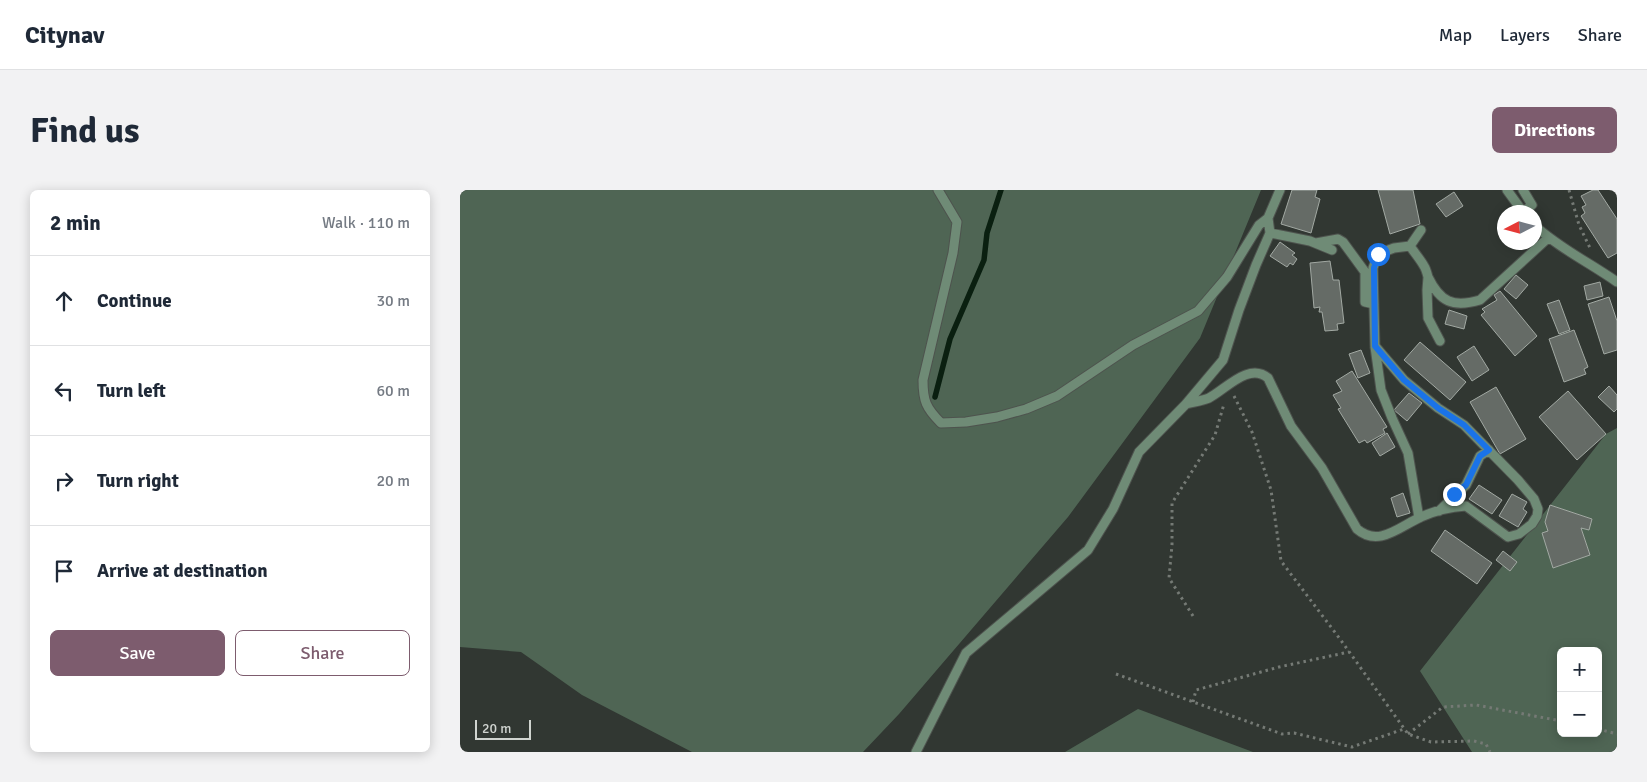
<!DOCTYPE html>
<html lang="en">
<head>
<meta charset="utf-8">
<style>
  :root { --surface:#fff; --page:#f2f2f3; --text:#1f2937; --muted:#747a83; --line:#e0e1e3; --accent:#7d5c6e }
  body { margin:0; font-family:Signika,sans-serif; background:var(--page); color:var(--text) }
  .controls { position:absolute; right:15px; bottom:15px; display:grid; overflow:hidden; border-radius:8px; box-shadow:0 2px 12px #0003 }
  .controls button { width:45px; height:45px; display:grid; place-items:center; padding:0; border:0; border-bottom:1px solid var(--line); background:var(--surface); color:var(--text); font:25px sans-serif }
  .compass { position:absolute; left:1037px; top:15px; width:45px; height:45px; border-radius:50%; background:var(--surface); box-shadow:0 2px 12px #0003; rotate:264deg }
  .scale { position:absolute; left:15px; bottom:12px; width:56px; box-sizing:border-box; padding-left:5px; border:2px solid #d0d4d0; border-top:0; font-size:14px; line-height:18px; white-space:nowrap; color:#d0d4d0; -webkit-text-stroke:4px #313732; paint-order:stroke }
  .stop { position:absolute; width:15px; height:15px; margin:-11px; border:4px solid #1a73e8; border-radius:50%; background:#fff }
  .stop.end { background:#1a73e8; border-color:#fff; box-shadow:0 1px 5px #0008 }
  .list { margin:0; padding:0; list-style:none }
  h2 { display:flex; justify-content:space-between; align-items:center; height:65px; margin:0; padding:0 20px; font-size:21px }
  h2 small { font-size:16px; font-weight:400; color:var(--muted) }
  .list li { display:grid; grid-template-columns:32px 1fr auto; gap:15px; align-items:center; box-sizing:border-box; height:90px; padding:0 20px; border-top:1px solid var(--line) }
  .list b { display:block; font-size:19px; white-space:nowrap }
  .list em { font-size:16px; font-style:normal; color:var(--muted) }
  .actions { display:flex; gap:10px; padding:15px 20px }
  .actions a { flex:1; padding:11px 0; border:1px solid var(--accent); border-radius:8px; text-align:center; font-size:18px; color:var(--accent) }
  .actions .main { background:var(--accent); color:#fff }
  .icon { flex:none; width:28px; height:28px; fill:none; stroke:currentColor; stroke-width:2; stroke-linecap:round; stroke-linejoin:round }
  .map { position:relative; flex:none; width:1157px; height:562px; overflow:hidden; border-radius:8px }
  header { display:flex; align-items:center; gap:30px; box-sizing:border-box; height:70px; padding:0 25px; background:var(--surface); border-bottom:1px solid var(--line) }
  header strong { font-size:24px }
  nav { display:flex; gap:28px; margin-inline-start:auto; font-size:18px }
  .intro { display:flex; align-items:center; justify-content:space-between; box-sizing:border-box; height:120px; padding:0 30px }
  h1 { margin:0; font-size:35px }
  .button { padding:12px 22px; border-radius:8px; background:var(--accent); color:#fff; font-size:18px; font-weight:700 }
  main { display:flex; gap:30px; padding:0 30px }
  aside { flex:1; background:var(--surface); border-radius:8px; box-shadow:0 2px 12px #0003 }
  .map>svg:first-child { display:block }
  .green { fill:#4f6554; fill-rule:evenodd }
  .lines { fill:none; stroke-linecap:round; stroke-linejoin:round }
  .stream { stroke:#0a1f10; stroke-width:5.5 }
  .building { fill:#656b66; stroke:#a2a9a3 }
  .minor-casing { stroke:#4e534e; stroke-width:11 }
  .path { stroke:#757a75; stroke-width:3; stroke-dasharray:2.5 4; stroke-linecap:butt }
  .minor { stroke:#6f8b76; stroke-width:9 }
  .route { stroke:#1a73e8; stroke-width:6 }
</style>
</head>
<body>
<header>
<strong>Citynav</strong>
<nav><a>Map</a><a>Layers</a><a>Share</a></nav>
</header>
<div class="intro"><h1>Find us</h1><a class="button">Directions</a></div>
<main>
<aside>
<h2>2 min<small>Walk · 110 m</small></h2>
<ul class="list">
<li><svg class="icon" aria-label="ahead" viewBox="0 0 24 24"><path d="M12 20V5M6 11l6-6 6 6"/></svg><div><b>Continue</b></div><em>30 m</em></li>
<li><svg class="icon" aria-label="left" viewBox="0 0 24 24"><path d="M17 20v-9H6M10 6l-5 5 5 5"/></svg><div><b>Turn left</b></div><em>60 m</em></li>
<li><svg class="icon" aria-label="right" viewBox="0 0 24 24"><path d="M7 20v-9h11M14 6l5 5-5 5"/></svg><div><b>Turn right</b></div><em>20 m</em></li>
<li><svg class="icon" aria-label="arrive" viewBox="0 0 24 24"><path d="M6 21V4h12l-3 4 3 4H6"/></svg><div><b>Arrive at destination</b></div></li>
</ul>
<div class="actions"><a class="main">Save</a><a>Share</a></div>
</aside>
<div class="map">
<svg width="1157" height="562" viewBox="0 0 1157 562">
  <rect width="100%" height="100%" fill="#313732"/>
  <path class="green" d="M 0,0 L 801,0 L 740,148 L 608,327 L 439,524 L 403,562 L 232,562 L 122,505 L 61,462 L 0,457 Z
    M 1157,238 L 1157,562 L 1012,562 L 960,481 L 1146,244 ZM 1101,461 L 1138,461 L 1138,543 L 1101,543 Z
    M 678,519 L 793,562 L 605,562 Z"/>
  <g class="lines">
    <path class="stream" d="M 475,207 L 490,149 L 524,70 L 527,43 L 541,0"/>
  </g>
  <path class="building" d="M 832,0 L 857,0 L 855,7 L 860,9 L 851,43 L 821,34 Z
    M 918,0 L 953,0 L 960,34 L 930,44 Z
    M 1133,0 L 1138,0 L 1157,29 L 1157,63 L 1148,68 L 1121,26 L 1125,23 L 1122,17 L 1126,15 L 1121,6 Z
    M 994,2 L 1003,16 L 986,27 L 976,14 Z
    M 820,52 L 835,63 L 832,65 L 837,69 L 833,75 L 830,73 L 827,77 L 810,66 Z
    M 870,71 L 873,90 L 879,90 L 884,133 L 877,134 L 878,140 L 865,141 L 862,122 L 859,122 L 860,117 L 854,118 L 850,73 Z
    M 1056,85 L 1068,95 L 1056,109 L 1044,99 Z
    M 1140,92 L 1143,106 L 1127,110 L 1124,96 Z
    M 1040,101 L 1077,146 L 1055,166 L 1021,125 L 1025,122 L 1022,119 L 1037,110 L 1034,105 Z
    M 1149,107 L 1157,131 L 1157,160 L 1144,164 L 1128,114 Z
    M 1099,110 L 1110,140 L 1099,144 L 1087,114 Z
    M 989,120 L 1007,126 L 1004,139 L 985,134 Z
    M 1114,140 L 1128,177 L 1124,179 L 1126,184 L 1104,192 L 1089,149 Z
    M 960,152 L 1006,192 L 990,210 L 944,170 Z
    M 1014,156 L 1029,180 L 1012,191 L 997,167 Z
    M 901,160 L 910,183 L 898,188 L 889,164 Z
    M 892,181 L 927,237 L 923,239 L 925,243 L 907,253 L 905,250 L 899,253 L 878,219 L 881,218 L 873,205 L 882,201 L 876,191 Z
    M 1149,196 L 1157,205 L 1157,219 L 1154,222 L 1138,207 Z
    M 1036,197 L 1066,249 L 1040,264 L 1010,212 Z
    M 1108,201 L 1146,244 L 1117,270 L 1079,227 Z
    M 949,203 L 962,213 L 947,231 L 934,220 Z
    M 927,243 L 935,257 L 920,266 L 912,253 Z
    M 1019,295 L 1042,310 L 1032,324 L 1009,309 Z
    M 943,303 L 950,323 L 937,327 L 931,308 Z
    M 1052,304 L 1067,312 L 1063,319 L 1067,322 L 1058,337 L 1039,326 Z
    M 1090,315 L 1132,329 L 1129,340 L 1121,338 L 1130,365 L 1093,378 L 1082,343 L 1088,341 L 1085,332 Z
    M 985,340 L 1032,373 L 1017,394 L 971,361 Z
    M 1043,361 L 1057,372 L 1050,381 L 1036,370 Z"/>
  <g class="lines">
    <g class="minor-casing">
      <path id="minor" d="M 478,0 L 497,32 L 493,63 L 463,190 C 463,211 466,218 481,233 L 506,232 L 537,227 L 566,219 L 597,206 L 673,155 L 738,121 L 767,87 L 799,35 L 808,28 L 820,0
        M 1047,0 L 1063,22
        M 1063,0 L 1072,15 L 1063,22
        M 1074,35 C 1099,58 1130,73 1157,92
        M 810,43 L 850,51 L 872,60
        M 856,53 L 878,49 L 883,52 L 905,82 L 905,112 L 914,114
        M 950,56 L 961,40
        M 968,87 L 967,100 L 968,128 L 980,151
        M 915,157 L 921,200 L 932,228 L 948,263 L 959,328
        M 726,214 C 733,212 742,211 749,208 C 766,199 789,172 808,188 L 831,236 L 862,278 L 897,339 C 919,358 940,336 961,327 C 974,321 991,317 1006,316 L 1048,347 L 1059,344 L 1072,334 L 1077,326 L 1078,319 L 1074,309 L 1058,290 L 1004,235 L 978,218 L 944,190 L 915,156 L 913,78 L 918,64 L 934,58 L 950,56 C 954,62 960,69 964,76 C 966,79 967,83 968,87 C 980,112 993,118 1020,110 L 1088,48
        M 979,321 L 1006,295 L 1020,266 L 1029,260
        M 456,562 L 506,463 L 628,360 L 653,319 L 679,262 L 726,214 L 763,170 L 779,120 L 796,75 L 810,43 L 808,28"/>
    </g>
    <path class="path" d="M 1109,0 L 1119,35 L 1130,58
      M 774,206 L 792,242 L 811,300 L 821,371 L 880,449 L 948,544 L 971,552 L 1014,551 L 1026,554 L 1030,562
      M 733,426 L 709,388 L 712,355 L 712,313 L 755,245 L 764,214
      M 656,484 L 822,544 L 834,543 L 892,557 L 944,539
      M 733,512 L 736,500 L 819,477 L 889,462
      M 1138,539 L 1157,544
      M 948,544 L 983,517 L 1016,515 L 1101,531"/>
    <use href="#minor" class="minor"/>
  </g>
  <g class="lines">
    <path class="route" d="M 918,64 L 914,78 L 915,156 L 944,190 L 978,218 L 1004,235 L 1029,260 L 1020,266 L 1006,295 L 994,304"/>
  </g>
</svg>
<div class="controls">
<button>+</button>
<button>−</button>
</div>
<svg class="compass" viewBox="-18 -18 36 36"><path d="M0-13l5 13h-10z" fill="#e53935"/><path d="M0 13l5-13h-10z" fill="#747a83"/></svg>
<div class="scale">20 m</div>
<div class="stop" style="left:918px;top:64px"></div>
<div class="stop end" style="left:994px;top:304px"></div>
</div>
</main>
</body>
</html>
